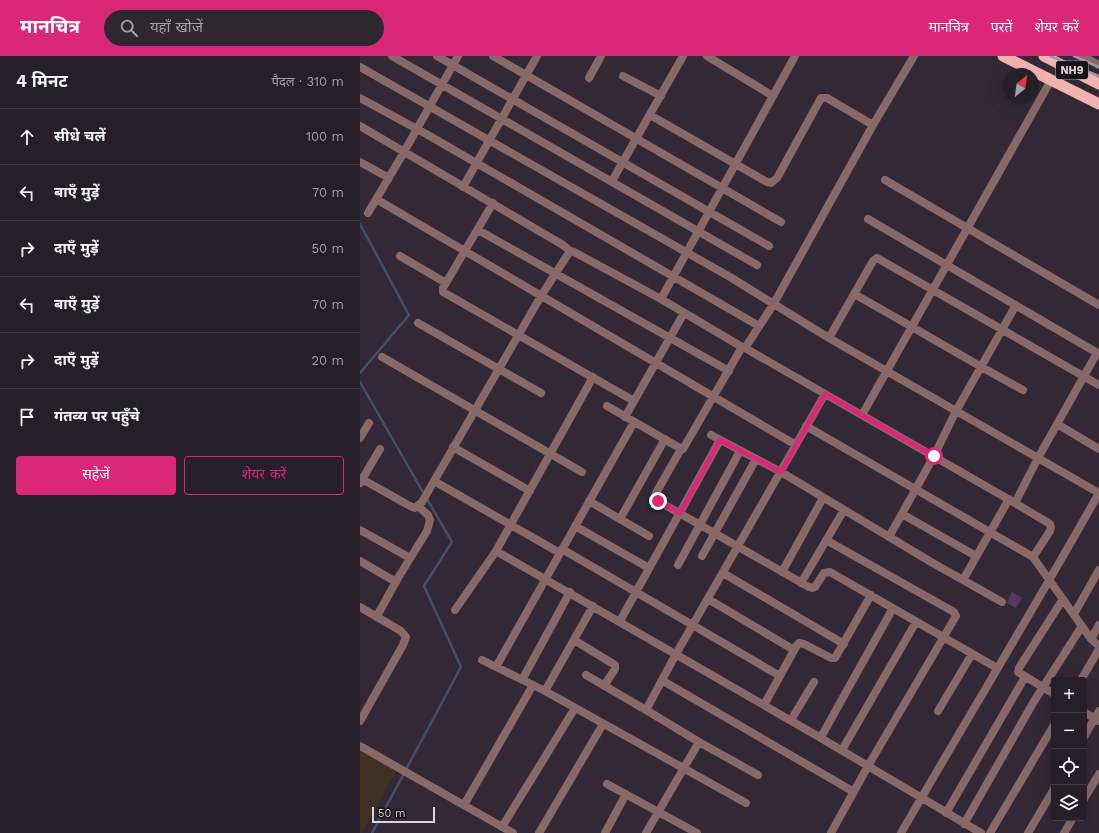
<!DOCTYPE html>
<html lang="hi">
<head>
<meta charset="utf-8">
<style>
  :root { --surface:#261e28; --page:#2e2730; --text:#f1f3f6; --muted:#a4a2a8; --line:#423c45; --accent:#db2777 }
  body { margin:0; font-family:"Work Sans","Noto Sans Devanagari",sans-serif; background:var(--page); color:var(--text) }
  .controls { position:absolute; right:12px; bottom:12px; display:grid; overflow:hidden; border-radius:4px; box-shadow:0 4px 16px #0002 }
  .controls button { width:36px; height:36px; display:grid; place-items:center; padding:0; border:0; border-bottom:1px solid var(--line); background:var(--surface); color:var(--text); font:20px sans-serif }
  .compass { position:absolute; left:643px; top:12px; width:36px; height:36px; border-radius:50%; background:var(--surface); box-shadow:0 4px 16px #0002; rotate:29deg }
  .scale { position:absolute; left:12px; bottom:10px; width:63px; box-sizing:border-box; padding-left:4px; border:2px solid #dcd4dd; border-top:0; font-size:11px; line-height:14px; white-space:nowrap; color:#dcd4dd; -webkit-text-stroke:3px #181319; paint-order:stroke }
  .stop { position:absolute; width:12px; height:12px; margin:-9px; border:3px solid #db2777; border-radius:50%; background:#fff }
  .stop.end { background:#db2777; border-color:#fff; box-shadow:0 1px 4px #0008 }
  .list { margin:0; padding:0; list-style:none }
  h2 { display:flex; justify-content:space-between; align-items:center; height:52px; margin:0; padding:0 16px; font-size:17px }
  h2 small { font-size:13px; font-weight:400; color:var(--muted) }
  .list li { display:grid; grid-template-columns:26px 1fr auto; gap:12px; align-items:center; box-sizing:border-box; height:56px; padding:0 16px; border-top:1px solid var(--line) }
  .list b { display:block; font-size:15px; white-space:nowrap }
  .list em { font-size:13px; font-style:normal; color:var(--muted) }
  .actions { display:flex; gap:8px; padding:12px 16px }
  .actions a { flex:1; padding:9px 0; border:1px solid var(--accent); border-radius:4px; text-align:center; font-size:14px; color:var(--accent) }
  .actions .main { background:var(--accent); color:#fff }
  .icon { flex:none; width:22px; height:22px; fill:none; stroke:currentColor; stroke-width:2; stroke-linecap:round; stroke-linejoin:round }
  .map { position:relative; flex:none; width:739px; height:777px; overflow:hidden }
  header { display:flex; align-items:center; gap:24px; box-sizing:border-box; height:56px; padding:0 20px; background:var(--accent); color:#fff }
  header strong { font-size:19px }
  nav { display:flex; gap:22px; margin-inline-start:auto; font-size:14px }
  .search { width:280px; height:36px; background:var(--page); display:flex; align-items:center; gap:10px; box-sizing:border-box; padding:0 14px; border-radius:22px; color:var(--muted); font-size:15px }
  main { display:flex }
  aside { flex:1; background:var(--surface) }
  .map>svg:first-child { display:block }
  .industrial { fill:#3e3123 }
  .lines { fill:none; stroke-linecap:round; stroke-linejoin:round }
  .stream { stroke:#435263; stroke-width:2.5 }
  .building { fill:#5c3765 }
  .minor { stroke:#886968; stroke-width:8 }
  .trunk { stroke:#f0b3b0; stroke-width:11 }
  .rail { stroke:#a198a2; stroke-width:2.5 }
  .route { stroke:#db2777; stroke-width:5 }
  .labels { text-anchor:middle; dominant-baseline:central; stroke-width:3; stroke-linejoin:round; paint-order:stroke }
  .shield { fill:#181319; stroke:#a19aa2; stroke-width:1 }
  .shield-label { font-size:11px; font-weight:bold; fill:#dcd4dd }
</style>
</head>
<body>
<header>
<strong>मानचित्र</strong>
<div class="search"><svg class="icon" aria-label="search" viewBox="0 0 24 24"><circle cx="10" cy="10" r="6"/><path d="M15 15l6 6"/></svg>यहाँ खोजें</div>
<nav><a>मानचित्र</a><a>परतें</a><a>शेयर करें</a></nav>
</header>
<main>
<aside>
<h2>4 मिनट<small>पैदल · 310 m</small></h2>
<ul class="list">
<li><svg class="icon" aria-label="ahead" viewBox="0 0 24 24"><path d="M12 20V5M6 11l6-6 6 6"/></svg><div><b>सीधे चलें</b></div><em>100 m</em></li>
<li><svg class="icon" aria-label="left" viewBox="0 0 24 24"><path d="M17 20v-9H6M10 6l-5 5 5 5"/></svg><div><b>बाएँ मुड़ें</b></div><em>70 m</em></li>
<li><svg class="icon" aria-label="right" viewBox="0 0 24 24"><path d="M7 20v-9h11M14 6l5 5-5 5"/></svg><div><b>दाएँ मुड़ें</b></div><em>50 m</em></li>
<li><svg class="icon" aria-label="left" viewBox="0 0 24 24"><path d="M17 20v-9H6M10 6l-5 5 5 5"/></svg><div><b>बाएँ मुड़ें</b></div><em>70 m</em></li>
<li><svg class="icon" aria-label="right" viewBox="0 0 24 24"><path d="M7 20v-9h11M14 6l5 5-5 5"/></svg><div><b>दाएँ मुड़ें</b></div><em>20 m</em></li>
<li><svg class="icon" aria-label="arrive" viewBox="0 0 24 24"><path d="M6 21V4h12l-3 4 3 4H6"/></svg><div><b>गंतव्य पर पहुँचे</b></div></li>
</ul>
<div class="actions"><a class="main">सहेजें</a><a>शेयर करें</a></div>
</aside>
<div class="map">
<svg width="739" height="777" viewBox="0 0 739 777">
  <rect width="100%" height="100%" fill="#332836"/>
  <path class="industrial" d="M 0,695 L 36,715 L 2,777 L 0,777 Z"/>
  <g class="lines">
    <path class="stream" d="M 0,168 L 49,259 L 0,317
      M 0,326 L 64,438
      M 12,777 L 101,611 L 64,530 L 92,486 L 67,443"/>
  </g>
  <path class="building" d="M 652,536 L 662,542 L 656,552 L 647,547 Z"/>
  <g class="lines">
    <path class="minor" d="M 32,0 L 397,209
      M 77,0 L 409,190
      M 133,0 L 421,166
      M 347,0 L 413,40
      M 722,0 L 739,9
      M 0,11 L 370,221 L 469,282 L 739,437
      M 263,20 L 301,40
      M 229,22 L 241,0
      M 0,42 L 68,79 L 399,270
      M 290,59 L 407,126 L 411,127 L 417,122 L 461,42 L 467,42 L 513,69
      M 0,70 L 203,189 L 210,195
      M 0,106 L 29,122
      M 525,124 L 739,249
      M 252,125 L 323,0
      M 103,131 L 177,0
      M 16,143 L 436,389
      M 133,147 L 83,232 L 83,236 L 274,345
      M 8,157 L 44,96 L 98,0
      M 508,163 L 739,298
      M 118,174 L 369,315
      M 40,200 L 86,227
      M 494,238 C 550,269 606,303 663,334
      M 301,243 L 435,0
      M 58,267 L 181,337
      M 469,282 L 513,205 L 517,202 L 739,329
      M 385,292 L 655,447 L 690,468 L 691,471 L 690,475 L 673,501 L 731,583 L 739,590
      M 22,301 L 222,416
      M 247,350 L 318,391 L 323,393 L 382,291
      M 502,359 L 691,24
      M 265,361 L 324,257
      M 697,368 L 739,393
      M 446,370 L 673,501
      M 351,379 L 421,416 L 571,506 L 642,546
      M 0,382 L 9,367
      M 93,391 L 170,435
      M 321,393 L 296,437 L 295,442 L 298,445 L 449,531 L 453,532 L 455,531 L 464,517 L 470,516 L 637,612
      M 0,422 L 50,450 L 55,452 L 62,446 L 181,240 L 210,195 L 214,196 L 301,243 L 382,291 L 385,292 L 413,249 L 513,69 L 554,0
      M 74,425 L 200,497
      M 0,427 L 20,393
      M 229,445 L 289,480
      M 655,447 L 678,402 L 737,297
      M 542,458 L 616,500
      M 260,463 L 305,383
      M 215,470 L 289,512
      M 0,474 L 50,502
      M 529,481 L 574,400 L 596,355 L 656,249
      M 466,484 L 594,556 L 596,560 L 508,710 L 471,777
      M 202,493 L 420,620
      M 136,495 L 454,678 L 621,777
      M 342,500 L 396,403
      M 0,505 L 36,526
      M 318,509 L 380,395
      M 422,516 L 463,442
      M 363,517 L 484,588
      M 603,524 L 649,443
      M 441,527 L 484,454
      M 348,543 L 434,594
      M 0,551 L 41,575 L 46,581 L 43,589 L 0,665
      M 95,554 L 136,495 L 233,321
      M 714,558 L 739,514
      M 17,560 L 38,522 L 67,475 L 70,464 L 68,459 L 58,450
      M 260,565 L 360,384
      M 731,583 L 739,569
      M 214,584 L 255,609 L 255,613 L 244,630
      M 122,604 L 173,629
      M 136,611 L 274,366
      M 226,619 L 286,654
      M 162,624 L 210,536
      M 721,624 L 739,593
      M 303,625 L 494,736
      M 185,635 L 386,747
      M 694,638 L 658,616 L 659,612 L 703,543
      M 404,649 L 437,589 L 439,587 L 444,588 L 471,602 L 475,602 L 511,539
      M 578,655 L 612,598
      M 724,656 L 739,665
      M 431,664 L 454,626
      M 461,681 L 533,552
      M 724,681 L 739,655
      M 0,690 L 153,777
      M 482,694 L 556,566
      M 398,719 L 339,686 L 286,654 L 316,598 L 465,338
      M 247,728 L 337,777
      M 724,743 L 739,718
      M 104,749 L 173,629 L 185,635 L 233,550
      M 586,757 L 665,621
      M 604,768 L 673,647 L 722,570
      M 142,771 L 215,652
      M 179,777 L 243,668
      M 245,777 L 266,738
      M 286,777 L 339,686
      M 541,777 C 607,663 675,551 739,437
      M 630,777 L 694,669
      M 668,777 L 694,733
      M 704,777 L 713,762"/>
    <path class="trunk" d="M 643,0 L 739,48
      M 684,0 L 739,28"/>
    <path class="rail" d="M 690,0 L 739,20
      M 714,0 L 739,11"/>
  </g>
  <g class="lines">
    <path class="route" d="M 298,445 L 320,457 L 360,384 L 421,416 L 465,338 L 574,400"/>
  </g>
  <g class="labels">
    <rect class="shield" x="696" y="5" width="32" height="18" rx="3"/>
    <g class="shield-label">
      <text x="712" y="14">NH9</text>
    </g>
  </g>
</svg>
<div class="controls">
<button>+</button>
<button>−</button>
<button><svg class="icon" aria-label="locate" viewBox="0 0 24 24"><circle cx="12" cy="12" r="6"/><path d="M12 2v4M12 18v4M2 12h4M18 12h4"/></svg></button>
<button><svg class="icon" aria-label="layers" viewBox="0 0 24 24"><path d="M12 4l9 5-9 5-9-5zM3 14l9 5 9-5"/></svg></button>
</div>
<svg class="compass" viewBox="-18 -18 36 36"><path d="M0-13l5 13h-10z" fill="#e53935"/><path d="M0 13l5-13h-10z" fill="#a4a2a8"/></svg>
<div class="scale">50 m</div>
<div class="stop" style="left:574px;top:400px"></div>
<div class="stop end" style="left:298px;top:445px"></div>
</div>
</main>
</body>
</html>
